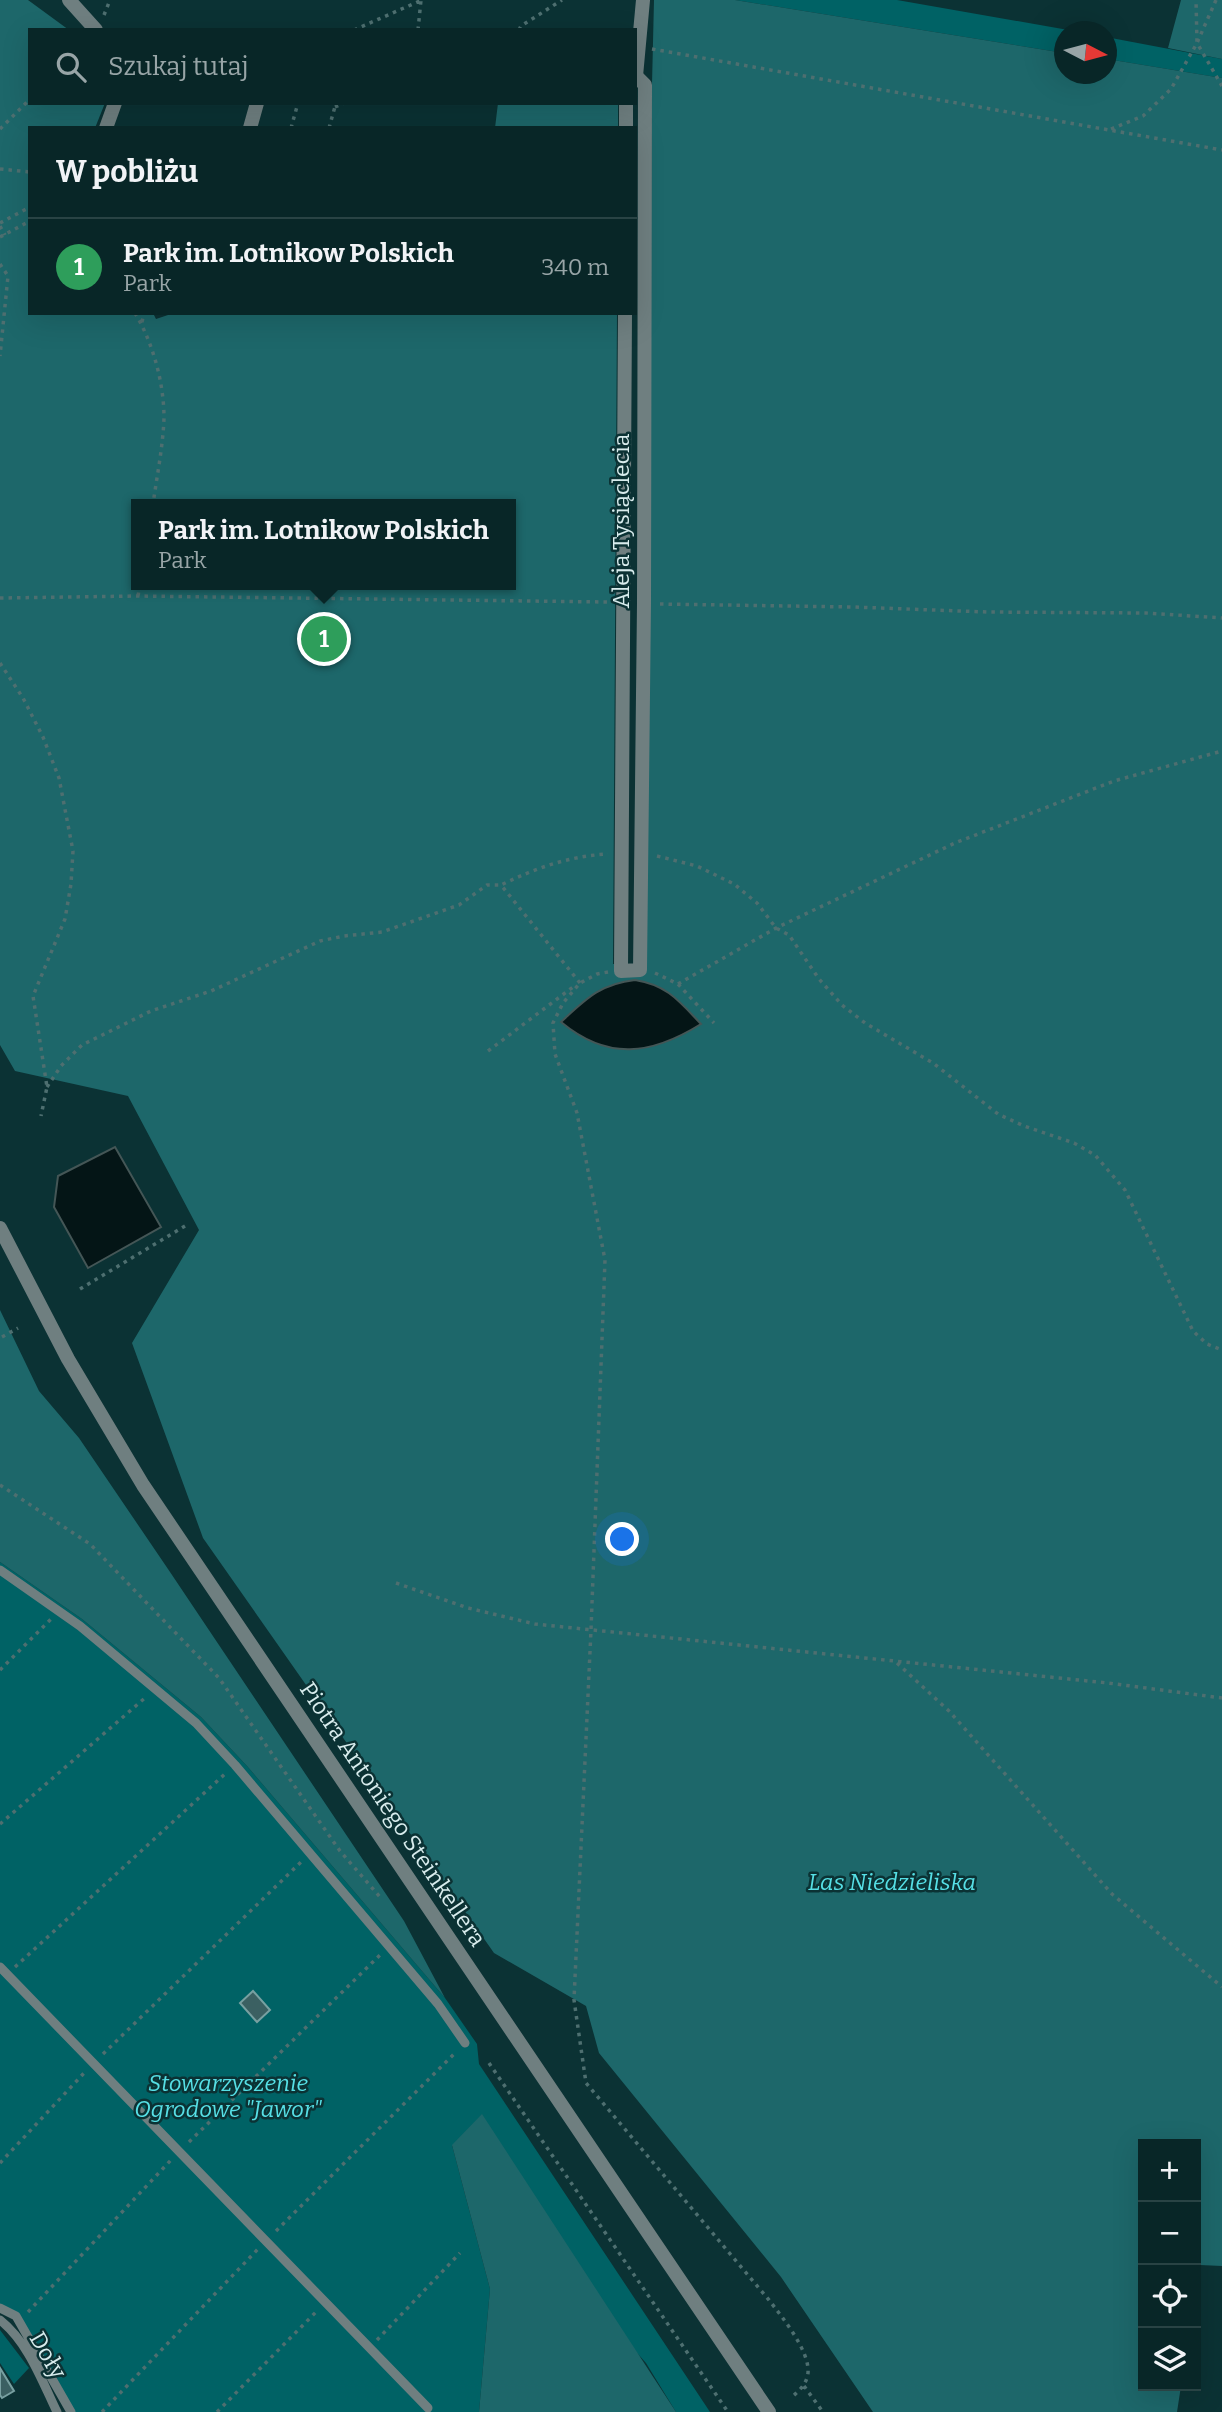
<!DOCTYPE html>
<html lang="pl">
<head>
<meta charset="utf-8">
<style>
  :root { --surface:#082627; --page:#163233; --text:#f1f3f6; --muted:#98a5a7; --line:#294344; --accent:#bca0f2 }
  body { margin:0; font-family:Bitter,serif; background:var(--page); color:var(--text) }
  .controls { position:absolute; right:21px; bottom:21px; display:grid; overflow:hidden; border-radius:0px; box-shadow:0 7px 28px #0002 }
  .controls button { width:63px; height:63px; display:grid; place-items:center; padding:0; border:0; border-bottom:2px solid var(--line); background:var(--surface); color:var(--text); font:35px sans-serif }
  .compass { position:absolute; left:1054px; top:21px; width:63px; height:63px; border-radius:50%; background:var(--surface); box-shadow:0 7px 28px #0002; rotate:96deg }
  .you { position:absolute; left:623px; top:1540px; width:24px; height:24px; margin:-18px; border:5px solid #fff; border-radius:50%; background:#1a73e8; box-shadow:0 0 0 10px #1a73e833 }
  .badge { display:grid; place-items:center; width:46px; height:46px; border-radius:50%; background:var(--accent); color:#fff; font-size:23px; font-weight:700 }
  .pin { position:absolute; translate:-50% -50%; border:4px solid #fff; box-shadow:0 2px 7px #0006 }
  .popup { position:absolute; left:131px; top:499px; width:385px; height:91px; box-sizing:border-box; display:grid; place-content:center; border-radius:0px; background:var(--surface); filter:drop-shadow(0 2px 5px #0005); font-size:23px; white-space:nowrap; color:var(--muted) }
  .popup b { font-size:26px; color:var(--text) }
  .popup::after { content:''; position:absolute; left:50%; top:100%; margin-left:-14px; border:14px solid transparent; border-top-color:var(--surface) }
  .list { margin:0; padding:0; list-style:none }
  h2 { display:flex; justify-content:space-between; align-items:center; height:91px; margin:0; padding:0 28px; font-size:30px }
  h2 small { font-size:23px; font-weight:400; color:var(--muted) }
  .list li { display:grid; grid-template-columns:46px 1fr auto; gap:21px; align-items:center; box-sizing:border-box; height:98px; padding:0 28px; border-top:2px solid var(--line) }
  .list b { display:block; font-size:26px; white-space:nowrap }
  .list p { margin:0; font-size:23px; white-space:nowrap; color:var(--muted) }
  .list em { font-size:23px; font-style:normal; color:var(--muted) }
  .icon { flex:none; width:38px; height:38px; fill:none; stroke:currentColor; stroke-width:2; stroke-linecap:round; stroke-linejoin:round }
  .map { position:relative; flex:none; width:1222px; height:2412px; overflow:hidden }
  .search { position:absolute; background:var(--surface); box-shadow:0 7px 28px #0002; left:28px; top:28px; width:609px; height:77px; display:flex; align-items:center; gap:18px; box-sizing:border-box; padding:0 24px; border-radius:0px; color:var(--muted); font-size:26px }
  .panel { position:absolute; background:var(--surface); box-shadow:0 7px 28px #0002; left:28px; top:126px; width:609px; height:189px; border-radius:0px }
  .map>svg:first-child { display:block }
  .green { fill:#006265 }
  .forest { fill:#1d676a; fill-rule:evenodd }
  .water { fill:#041516; stroke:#445656; stroke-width:2 }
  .building { fill:#3b6062; stroke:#78a0a1; stroke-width:2 }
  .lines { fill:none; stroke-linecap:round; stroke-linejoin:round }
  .path { stroke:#4e6f70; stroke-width:3.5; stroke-dasharray:3.5 5; stroke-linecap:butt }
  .service { stroke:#6f7f80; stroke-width:9 }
  .pedestrian { stroke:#6f7f80; stroke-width:14 }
  .minor { stroke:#6f7f80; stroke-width:14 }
  .tertiary { stroke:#6f7f80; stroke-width:14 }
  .labels { text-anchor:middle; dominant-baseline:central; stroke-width:5; stroke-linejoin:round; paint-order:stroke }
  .street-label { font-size:23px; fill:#d8eced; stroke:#0b3234 }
  .park-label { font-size:23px; font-style:italic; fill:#56dfe5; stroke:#0b3234 }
</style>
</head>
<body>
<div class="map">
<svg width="1222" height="2412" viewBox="0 0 1222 2412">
  <rect width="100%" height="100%" fill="#0b3234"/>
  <path class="green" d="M 735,0 L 897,0 L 1074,31 L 1064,32 L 1064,53 Z
    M 1106,37 L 1222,59 L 1222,78 L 1107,59 Z
    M 0,1562 L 82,1619 L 201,1717 L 247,1766 L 445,1998 L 477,2044 L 479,2064 L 710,2412 L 676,2412 L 646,2363 L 452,2145 L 490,2289 L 479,2412 L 67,2412 L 12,2317 L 0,2311 Z
    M 0,2330 L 29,2368 L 14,2384 L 0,2363 Z"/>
  <path class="forest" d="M 0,0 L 28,0 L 69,30 L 30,30 L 30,103 L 105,103 L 95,128 L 30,128 L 30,313 L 153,313 L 156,319 L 174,313 L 617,313 L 613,964 L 645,965 L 652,84 L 654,0 L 735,0 L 1064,53 L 1064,74 L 1106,74 L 1107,59 L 1222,78 L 1222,2266 L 1200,2265 L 1196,2294 L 1196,2144 L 1143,2144 L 1143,2386 L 1181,2386 L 1177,2412 L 873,2412 L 781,2277 L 599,2053 L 586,2006 L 494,1953 L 203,1538 L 132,1343 L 199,1230 L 128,1096 L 15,1071 L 0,1045 ZM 137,504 L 511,504 L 511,585 L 137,585 Z
    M 1181,0 L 1222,0 L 1222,59 L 1168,48 Z
    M 498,103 L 618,103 L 618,128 L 495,128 Z
    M 0,1310 L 39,1391 L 79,1438 L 168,1569 L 404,1921 L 445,1998 L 247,1766 L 201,1717 L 82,1619 L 0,1562 Z
    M 482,2114 L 676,2412 L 479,2412 L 490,2289 L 452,2145 Z"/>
  <path class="water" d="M 635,980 C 667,985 679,1001 701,1024 C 651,1055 608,1061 561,1022 C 586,999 600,984 635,980 Z
    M 115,1147 L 161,1227 L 88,1268 L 54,1207 L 58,1176 Z"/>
  <path class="building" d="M 253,1991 L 270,2010 L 257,2022 L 240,2003 Z
    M 0,2368 L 14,2391 L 2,2398 L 0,2395 Z"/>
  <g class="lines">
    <path class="path" d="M 1216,0 L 1197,43 L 1222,86
      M 104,15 L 110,0
      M 354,30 L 422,0
      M 418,30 L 421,0
      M 519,30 L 521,26 L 562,0
      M 652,49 L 1222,150
      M 335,107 L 344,103
      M 291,128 L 298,103
      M 329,128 L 336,103
      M 0,129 L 30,99
      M 1111,129 L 1143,116 L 1171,89 L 1197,43 L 1196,0
      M 0,169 L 30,172
      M 0,223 L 30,207
      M 0,226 L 5,235
      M 0,237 L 30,221
      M 0,264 L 8,276 L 0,356
      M 135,313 C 153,343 164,383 164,418 C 163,446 157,476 153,504
      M 142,322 L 144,313
      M 138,596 L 140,585
      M 0,598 L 138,596 L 607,602
      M 660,604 L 853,607 L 987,612 L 1146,613 L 1222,618
      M 0,663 L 23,698 L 43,737 L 59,778 L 73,851 L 71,884 L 65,919 L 33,996 L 47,1087 L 41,1116
      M 657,856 L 697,866 L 734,884 L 757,903 L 776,928 L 789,935 L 819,979 L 842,1005 L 865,1023 L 933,1063 L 998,1114 L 1024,1126 L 1074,1143 L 1095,1155 L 1125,1190 L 1193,1331 L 1207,1344 L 1222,1350
      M 608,972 L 597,974 L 580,983 L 563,1003 L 553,1023 L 555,1054 L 577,1113 L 605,1260 L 591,1630 L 574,2000 L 586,2083 L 769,2300 C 782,2317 810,2351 808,2373 C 807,2383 800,2390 793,2396
      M 655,973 L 678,984 L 714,1023
      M 580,983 L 501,885 C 536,868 569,856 608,854
      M 678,984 L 776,928 L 955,843 L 1114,781 L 1222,751
      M 488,1051 L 573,987
      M 47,1087 L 61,1066 L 82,1045 L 151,1011 L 211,991 L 320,941 L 344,936 L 382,932 L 459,905 L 487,885 L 501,885
      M 80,1289 L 185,1226
      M 2,1337 L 18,1328
      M 0,1485 L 90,1544 L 219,1678 L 340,1851 L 380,1897
      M 396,1583 L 468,1608 L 535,1624 L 1108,1683 L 1222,1698
      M 897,1663 L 949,1711 L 1112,1894 L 1222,1987
      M 0,1670 L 51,1619
      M 0,1824 L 146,1697
      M 15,1967 L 226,1773
      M 103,2054 L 301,1862
      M 489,2063 L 728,2412
      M 189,2142 L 381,1954
      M 0,2163 L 85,2072
      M 276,2231 L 456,2052
      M 28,2312 L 171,2160
      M 377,2340 L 460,2253
      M 804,2386 L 823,2412
      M 102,2412 L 258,2249
      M 217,2412 L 316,2312"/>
    <path class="service" d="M 0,1570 L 80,1626 L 196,1723 L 235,1765 L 438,2004 L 465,2043
      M 0,1967 L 428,2408
      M 0,2308 L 16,2316 L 71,2412
      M 0,2320 C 28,2342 42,2381 57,2412"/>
    <path class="pedestrian" d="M 69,0 L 96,30
      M 106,128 L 115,103
      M 250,128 L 257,103
      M 626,128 L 626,103
      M 625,313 L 621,971 L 640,970 L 644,603 L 645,85 L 636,76"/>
    <path class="minor" d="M 636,76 L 643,0"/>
    <path class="tertiary" d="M 0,1228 L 68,1359 L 143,1485 L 769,2412"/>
  </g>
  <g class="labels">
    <g class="street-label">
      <text transform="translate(621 521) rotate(-90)">Aleja Tysiąclecia</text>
      <text transform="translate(393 1814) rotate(56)">Piotra Antoniego Steinkellera</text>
      <text transform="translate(48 2355) rotate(60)">Doły</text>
    </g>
    <g class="park-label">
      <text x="892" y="1882">Las Niedzieliska</text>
      <text x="228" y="2083">Stowarzyszenie<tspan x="228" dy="26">Ogrodowe "Jawor"</tspan></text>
    </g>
  </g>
</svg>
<div class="controls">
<button>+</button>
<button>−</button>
<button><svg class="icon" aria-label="locate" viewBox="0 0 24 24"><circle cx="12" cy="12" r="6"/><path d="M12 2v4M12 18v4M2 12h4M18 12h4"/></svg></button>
<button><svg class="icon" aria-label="layers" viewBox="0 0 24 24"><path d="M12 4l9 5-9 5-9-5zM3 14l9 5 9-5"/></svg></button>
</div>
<svg class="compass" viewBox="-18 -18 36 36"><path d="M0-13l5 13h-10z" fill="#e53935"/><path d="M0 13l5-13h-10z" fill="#98a5a7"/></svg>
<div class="you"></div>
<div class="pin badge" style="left:324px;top:639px;background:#2e9e5b">1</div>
<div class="popup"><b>Park im. Lotnikow Polskich</b>Park</div>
<div class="search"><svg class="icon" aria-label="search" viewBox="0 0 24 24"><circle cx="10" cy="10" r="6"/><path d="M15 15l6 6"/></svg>Szukaj tutaj</div>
<section class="panel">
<h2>W pobliżu<small></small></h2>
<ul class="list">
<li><span class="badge" style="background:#2e9e5b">1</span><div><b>Park im. Lotnikow Polskich</b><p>Park</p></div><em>340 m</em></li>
</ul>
</section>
</div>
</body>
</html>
